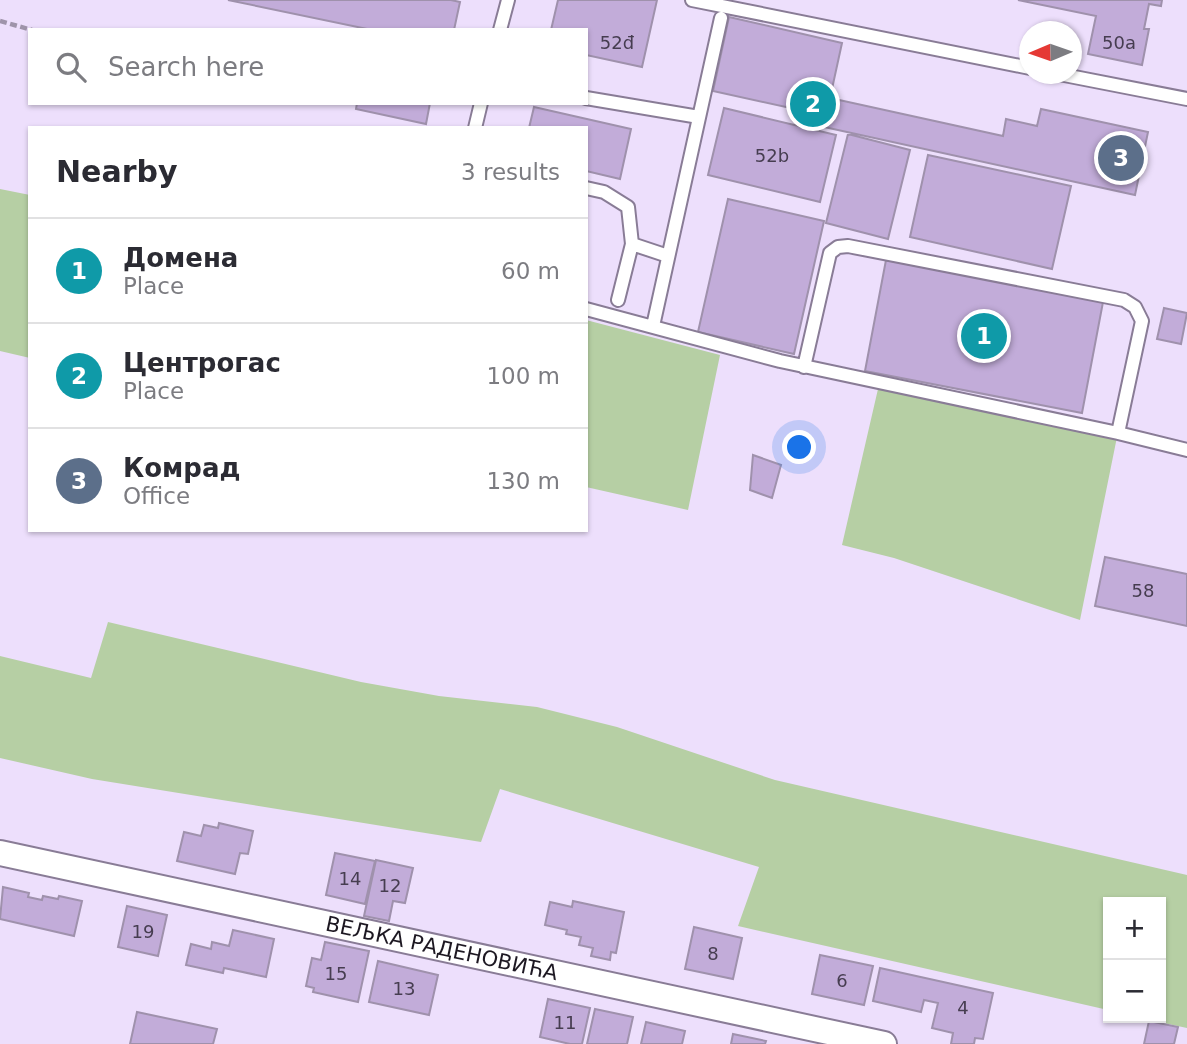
<!DOCTYPE html>
<html lang="en">
<head>
<meta charset="utf-8">
<style>
  :root { --surface:#fff; --page:#f7f7f7; --text:#2b2b33; --muted:#7c7c81; --line:#e1e1e2; --accent:#0b8043 }
  body { margin:0; font-family:"DejaVu Sans",sans-serif; background:var(--page); color:var(--text) }
  .controls { position:absolute; right:21px; bottom:21px; display:grid; overflow:hidden; border-radius:0px; box-shadow:0 2px 5px #0004 }
  .controls button { width:63px; height:63px; display:grid; place-items:center; padding:0; border:0; border-bottom:2px solid var(--line); background:var(--surface); color:var(--text); font:35px sans-serif }
  .compass { position:absolute; left:1019px; top:21px; width:63px; height:63px; border-radius:50%; background:var(--surface); box-shadow:0 2px 5px #0004; rotate:268deg }
  .you { position:absolute; left:800px; top:448px; width:24px; height:24px; margin:-18px; border:5px solid #fff; border-radius:50%; background:#1a73e8; box-shadow:0 0 0 10px #1a73e833 }
  .badge { display:grid; place-items:center; width:46px; height:46px; border-radius:50%; background:var(--accent); color:#fff; font-size:23px; font-weight:700 }
  .pin { position:absolute; translate:-50% -50%; border:4px solid #fff; box-shadow:0 2px 7px #0006 }
  .list { margin:0; padding:0; list-style:none }
  h2 { display:flex; justify-content:space-between; align-items:center; height:91px; margin:0; padding:0 28px; font-size:30px }
  h2 small { font-size:23px; font-weight:400; color:var(--muted) }
  .list li { display:grid; grid-template-columns:46px 1fr auto; gap:21px; align-items:center; box-sizing:border-box; height:105px; padding:0 28px; border-top:2px solid var(--line) }
  .list b { display:block; font-size:26px; white-space:nowrap }
  .list p { margin:0; font-size:23px; white-space:nowrap; color:var(--muted) }
  .list em { font-size:23px; font-style:normal; color:var(--muted) }
  .icon { flex:none; width:38px; height:38px; fill:none; stroke:currentColor; stroke-width:2; stroke-linecap:round; stroke-linejoin:round }
  .map { position:relative; flex:none; width:1187px; height:1044px; overflow:hidden }
  .search { position:absolute; background:var(--surface); box-shadow:0 2px 5px #0004; left:28px; top:28px; width:560px; height:77px; display:flex; align-items:center; gap:18px; box-sizing:border-box; padding:0 24px; border-radius:0px; color:var(--muted); font-size:26px }
  .panel { position:absolute; background:var(--surface); box-shadow:0 2px 5px #0004; left:28px; top:126px; width:560px; height:406px; border-radius:0px }
  .map>svg:first-child { display:block }
  .green { fill:#b6cfa4 }
  .building { fill:#c2acd9; stroke:#9f91ac; stroke-width:2 }
  .lines { fill:none; stroke-linecap:round; stroke-linejoin:round }
  .lane-casing { stroke:#897c96; stroke-width:16 }
  .street-casing { stroke:#897c96; stroke-width:28 }
  .path { stroke:#9f94aa; stroke-width:4.5; stroke-dasharray:7 3.5; stroke-linecap:butt }
  .lane { stroke:#fff; stroke-width:12 }
  .street { stroke:#fff; stroke-width:24 }
  .labels { text-anchor:middle; dominant-baseline:central; stroke-width:5; stroke-linejoin:round; paint-order:stroke }
  .number-label { font-size:18px; fill:#463d50 }
  .street-label { font-size:21px; fill:#1d1822; stroke:#eddffc }
</style>
</head>
<body>
<div class="map">
<svg width="1187" height="1044" viewBox="0 0 1187 1044">
  <rect width="100%" height="100%" fill="#eddffc"/>
  <path class="green" d="M 0,189 L 30,195 L 30,358 L 0,351 Z
    M 586,320 L 720,355 L 688,510 L 586,487 Z
    M 878,389 L 1117,437 L 1080,620 L 894,558 L 842,545 Z
    M 108,622 L 361,682 L 439,696 L 537,707 L 617,727 L 775,780 L 1187,875 L 1187,1028 L 1140,1018 L 1161,1018 L 1161,902 L 1108,902 L 1108,1010 L 738,926 L 759,867 L 500,789 L 481,842 L 92,779 L 0,758 L 0,656 L 91,678 Z"/>
  <path class="building" d="M 228,0 L 451,0 L 460,2 L 454,30 L 372,30 Z
    M 558,0 L 657,0 L 642,67 L 586,55 L 586,30 L 551,30 Z
    M 1018,0 L 1162,0 L 1161,6 L 1149,4 L 1144,29 L 1149,29 L 1142,65 L 1088,54 L 1096,16 Z
    M 729,17 L 842,43 L 830,98 L 1003,136 L 1006,119 L 1037,126 L 1041,109 L 1148,132 L 1135,195 L 815,125 L 818,114 L 713,91 Z
    M 357,103 L 430,103 L 426,124 L 356,109 Z
    M 534,107 L 631,129 L 620,179 L 586,171 L 586,128 L 529,128 Z
    M 724,108 L 836,135 L 820,202 L 708,175 Z
    M 848,134 L 910,150 L 888,239 L 826,223 Z
    M 928,155 L 1071,186 L 1052,269 L 910,237 Z
    M 728,199 L 824,221 L 794,354 L 698,332 Z
    M 886,260 L 1103,302 L 1082,413 L 865,371 Z
    M 1164,308 L 1187,313 L 1181,344 L 1157,339 Z
    M 753,455 L 781,465 L 772,498 L 750,490 Z
    M 1105,557 L 1187,574 L 1187,626 L 1095,606 Z
    M 219,823 L 253,831 L 248,854 L 240,853 L 235,874 L 177,861 L 184,832 L 201,836 L 204,825 L 218,828 Z
    M 335,853 L 375,861 L 365,904 L 326,895 Z
    M 376,860 L 413,868 L 405,903 L 393,901 L 389,921 L 364,916 Z
    M 3,887 L 29,893 L 28,897 L 42,900 L 43,896 L 58,899 L 59,896 L 82,901 L 74,936 L 0,919 Z
    M 573,901 L 624,912 L 616,953 L 611,952 L 610,960 L 591,956 L 593,948 L 579,945 L 581,937 L 566,934 L 567,930 L 545,925 L 550,902 L 572,907 Z
    M 127,906 L 167,915 L 158,956 L 118,947 Z
    M 694,927 L 742,938 L 733,979 L 685,969 Z
    M 233,930 L 274,939 L 266,977 L 224,968 L 223,973 L 186,965 L 191,944 L 211,949 L 212,942 L 229,946 Z
    M 325,942 L 369,951 L 358,1002 L 313,992 L 314,988 L 306,986 L 312,958 L 321,960 Z
    M 820,955 L 873,966 L 864,1005 L 812,994 Z
    M 378,961 L 438,975 L 429,1015 L 369,1002 Z
    M 880,968 L 993,993 L 983,1039 L 975,1038 L 974,1044 L 951,1044 L 953,1033 L 932,1028 L 938,1003 L 924,1000 L 921,1012 L 873,1001 Z
    M 548,999 L 590,1008 L 582,1044 L 570,1044 L 540,1037 Z
    M 595,1009 L 633,1017 L 627,1044 L 587,1044 Z
    M 137,1012 L 217,1029 L 213,1044 L 130,1044 Z
    M 1149,1021 L 1178,1027 L 1174,1044 L 1144,1044 Z
    M 646,1022 L 685,1031 L 682,1044 L 641,1044 Z
    M 733,1034 L 766,1041 L 765,1044 L 731,1044 Z"/>
  <g class="lines">
    <g class="lane-casing">
      <path id="lane" d="M 692,0 L 1030,68
        M 500,30 L 508,0
        M 1059,74 L 1187,99
        M 586,98 L 699,117
        M 475,128 L 481,103
        M 586,188 L 604,192 L 628,207 L 632,244 L 668,256
        M 618,300 L 632,244
        M 586,309 L 780,361 L 1118,433
        M 653,326 L 721,18
        M 804,367 L 830,253 L 838,247 L 848,246 L 1124,300 L 1135,307 L 1142,321 L 1118,433 L 1187,450"/>
    </g>
    <g class="street-casing">
      <g id="street">
        <path id="s1" d="M 0,853 L 884,1044"/>
      </g>
    </g>
    <path class="path" d="M 0,21 L 32,30"/>
    <use href="#lane" class="lane"/>
    <use href="#street" class="street"/>
  </g>
  <g class="labels">
    <g class="number-label">
      <text x="617" y="42">52đ</text>
      <text x="1119" y="42">50a</text>
      <text x="772" y="155">52b</text>
      <text x="1143" y="590">58</text>
      <text x="350" y="878">14</text>
      <text x="390" y="885">12</text>
      <text x="143" y="931">19</text>
      <text x="713" y="953">8</text>
      <text x="336" y="973">15</text>
      <text x="842" y="980">6</text>
      <text x="404" y="988">13</text>
      <text x="963" y="1007">4</text>
      <text x="565" y="1022">11</text>
    </g>
    <g class="street-label">
      <text stroke="none"><textPath href="#s1" startOffset="452">ВЕЉКА РАДЕНОВИЋА</textPath></text>
    </g>
  </g>
</svg>
<div class="controls">
<button>+</button>
<button>−</button>
</div>
<svg class="compass" viewBox="-18 -18 36 36"><path d="M0-13l5 13h-10z" fill="#e53935"/><path d="M0 13l5-13h-10z" fill="#7c7c81"/></svg>
<div class="you"></div>
<div class="pin badge" style="left:984px;top:336px;background:#0f9aa8">1</div>
<div class="pin badge" style="left:813px;top:104px;background:#0f9aa8">2</div>
<div class="pin badge" style="left:1121px;top:158px;background:#5c6f8a">3</div>
<div class="search"><svg class="icon" aria-label="search" viewBox="0 0 24 24"><circle cx="10" cy="10" r="6"/><path d="M15 15l6 6"/></svg>Search here</div>
<section class="panel">
<h2>Nearby<small>3 results</small></h2>
<ul class="list">
<li><span class="badge" style="background:#0f9aa8">1</span><div><b>Домена</b><p>Place</p></div><em>60 m</em></li>
<li><span class="badge" style="background:#0f9aa8">2</span><div><b>Центрогас</b><p>Place</p></div><em>100 m</em></li>
<li><span class="badge" style="background:#5c6f8a">3</span><div><b>Комрад</b><p>Office</p></div><em>130 m</em></li>
</ul>
</section>
</div>
</body>
</html>
